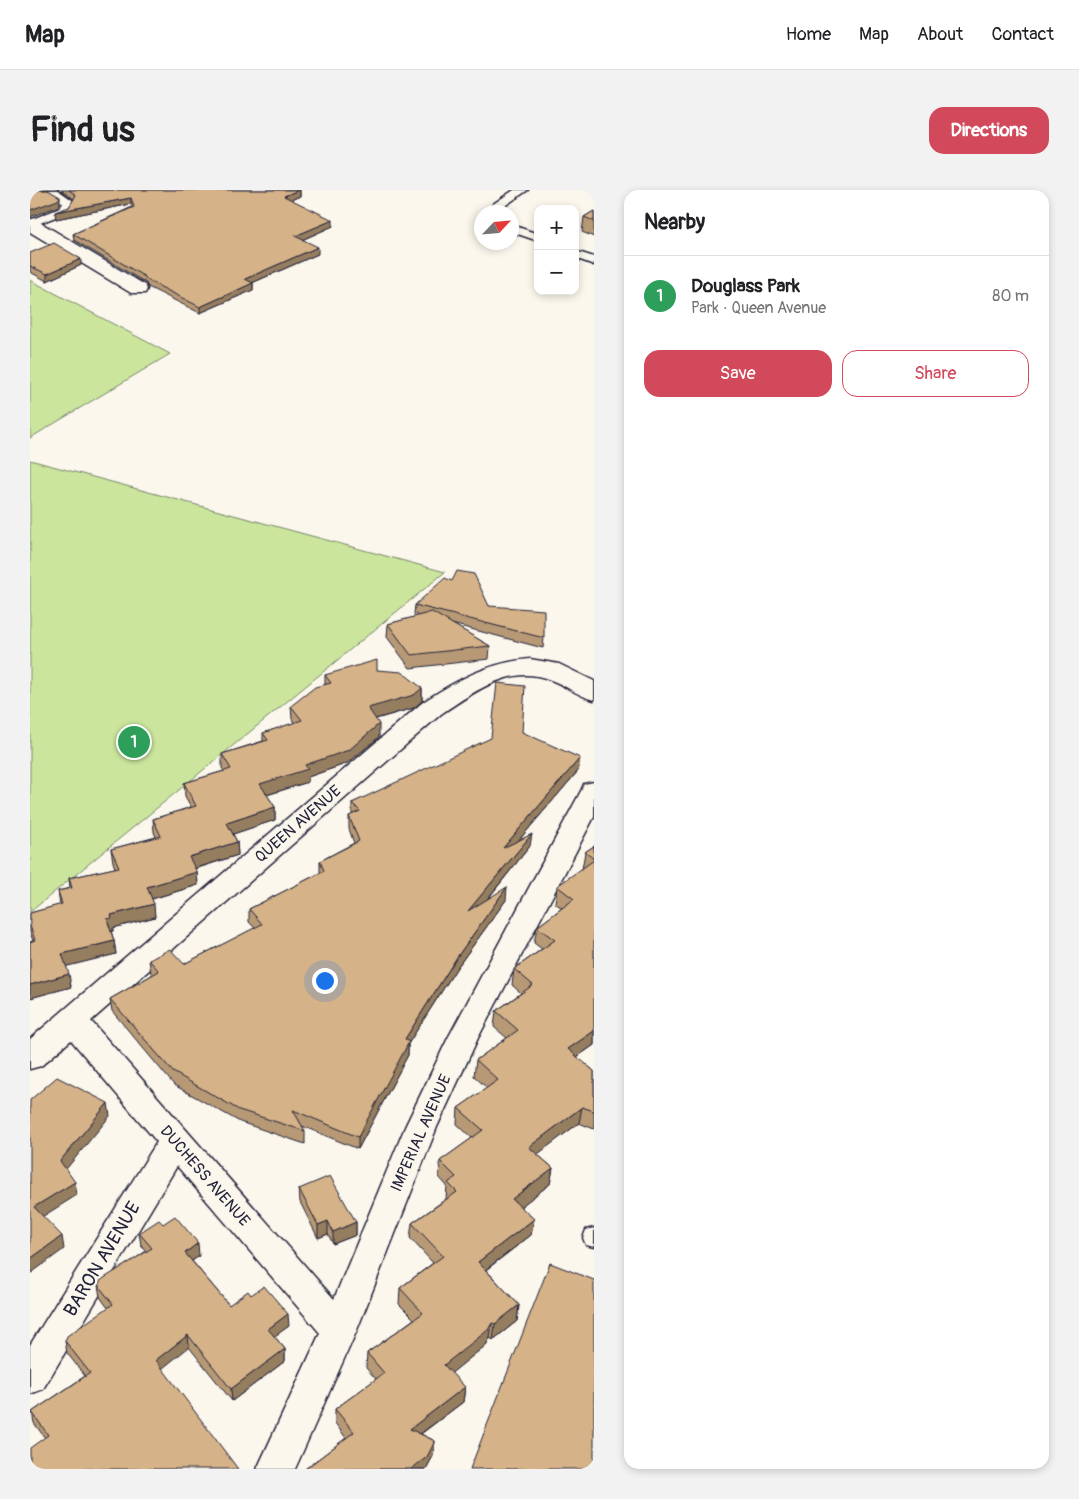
<!DOCTYPE html>
<html lang="en">
<head>
<meta charset="utf-8">
<style>
  :root { --surface:#fff; --page:#f2f2f2; --text:#202124; --muted:#757577; --line:#e0e0e0; --accent:#d1495b }
  body { margin:0; font-family:Pangolin,sans-serif; background:var(--page); color:var(--text) }
  .controls { position:absolute; right:15px; top:15px; display:grid; overflow:hidden; border-radius:10px; box-shadow:0 2px 8px #0003 }
  .controls button { width:45px; height:45px; display:grid; place-items:center; padding:0; border:0; border-bottom:1px solid var(--line); background:var(--surface); color:var(--text); font:25px sans-serif }
  .compass { position:absolute; left:444px; top:15px; width:45px; height:45px; border-radius:50%; background:var(--surface); box-shadow:0 2px 8px #0003; rotate:64deg }
  .you { position:absolute; left:294px; top:790px; width:18px; height:18px; margin:-12px; border:4px solid #fff; border-radius:50%; background:#1a73e8; box-shadow:0 0 0 8px #1a73e833 }
  .badge { display:grid; place-items:center; width:32px; height:32px; border-radius:50%; background:var(--accent); color:#fff; font-size:16px; font-weight:700 }
  .pin { position:absolute; translate:-50% -50%; border:2px solid #fff; box-shadow:0 1px 5px #0006 }
  .list { margin:0; padding:0; list-style:none }
  h2 { display:flex; justify-content:space-between; align-items:center; height:65px; margin:0; padding:0 20px; font-size:21px }
  h2 small { font-size:16px; font-weight:400; color:var(--muted) }
  .list li { display:grid; grid-template-columns:32px 1fr auto; gap:15px; align-items:center; box-sizing:border-box; height:80px; padding:0 20px; border-top:1px solid var(--line) }
  .list b { display:block; font-size:19px; white-space:nowrap }
  .list p { margin:0; font-size:16px; white-space:nowrap; color:var(--muted) }
  .list em { font-size:16px; font-style:normal; color:var(--muted) }
  .actions { display:flex; gap:10px; padding:15px 20px }
  .actions a { flex:1; padding:11px 0; border:1px solid var(--accent); border-radius:15px; text-align:center; font-size:18px; color:var(--accent) }
  .actions .main { background:var(--accent); color:#fff }
  .map { position:relative; flex:none; width:564px; height:1279px; overflow:hidden; border-radius:15px }
  header { display:flex; align-items:center; gap:30px; box-sizing:border-box; height:70px; padding:0 25px; background:var(--surface); border-bottom:1px solid var(--line) }
  header strong { font-size:24px }
  nav { display:flex; gap:28px; margin-inline-start:auto; font-size:18px }
  .intro { display:flex; align-items:center; justify-content:space-between; box-sizing:border-box; height:120px; padding:0 30px }
  h1 { margin:0; font-size:35px }
  .button { padding:12px 22px; border-radius:15px; background:var(--accent); color:#fff; font-size:18px; font-weight:700 }
  main { display:flex; gap:30px; padding:0 30px }
  aside { flex:1; background:var(--surface); border-radius:15px; box-shadow:0 2px 8px #0003 }
  .map>svg:first-child { display:block }
  .green { fill:#cbe69c; stroke:#76846c }
  .lines { fill:none; stroke-linecap:round; stroke-linejoin:round }
  .service-casing { stroke:#22223b; stroke-width:3 }
  .minor-casing { stroke:#22223b; stroke-width:3 }
  .service { fill:#fbf7ec; fill-rule:evenodd }
  .minor { fill:#fbf7ec; fill-rule:evenodd }
  .wall { fill:#b79974; stroke:#22223b }
  .shaded-wall { fill:#957d5e; stroke:#22223b }
  .building { fill:#d5b287; stroke:#22223b }
  .labels { text-anchor:middle; dominant-baseline:central; stroke-width:4.5; stroke-linejoin:round; paint-order:stroke }
  .street-label { font-size:16px; fill:#22223b; stroke:#fbf7ec }
  .near-street-label { font-size:19px; fill:#22223b; stroke:#fbf7ec }
</style>
</head>
<body>
<header>
<strong>Map</strong>
<nav><a>Home</a><a>Map</a><a>About</a><a>Contact</a></nav>
</header>
<div class="intro"><h1>Find us</h1><a class="button">Directions</a></div>
<main>
<div class="map">
<svg width="564" height="1279" viewBox="0 0 564 1279">
  <rect width="100%" height="100%" fill="#fbf7ec"/>
  <filter id="ink" filterUnits="userSpaceOnUse"><feTurbulence type="fractalNoise" baseFrequency=".02" numOctaves="2"/><feDisplacementMap in="SourceGraphic" scale="10" xChannelSelector="R" yChannelSelector="G"/><feConvolveMatrix kernelMatrix="1 2 1 2 8 2 1 2 1" color-interpolation-filters="sRGB"/></filter>
  <g filter="url(#ink)">
    <path class="green" d="M 0,90 L 140,164 L 0,248 Z
      M 0,270 L 415,382 L 0,722 Z"/>
    <g class="lines">
      <g class="service-casing">
        <path id="service" d="M 11,0 L 28,0 L 45,12 L 38,22 L 0,37 L 0,30 L 30,18 L 33,13 Z
          M 484,0 L 498,0 L 473,17 L 473,22 L 463,22 L 463,14 Z
          M 482,35 L 508,44 L 508,51 L 482,42 Z
          M 545,61 L 564,67 L 564,75 L 545,68 Z
          M 564,1038 L 564,1057 L 556,1055 L 553,1048 L 556,1040 Z"/>
      </g>
      <g class="minor-casing">
        <path id="minor" d="M 0,29 L 6,30 L 115,95 L 117,99 L 115,103 L 101,103 L 0,42 Z
          M 500,469 L 529,474 L 564,491 L 564,510 C 548,506 534,494 518,489 C 480,474 441,504 411,524 L 61,831 L 304,1109 L 375,937 L 418,848 L 551,601 L 554,594 L 564,592 L 564,627 L 448,848 L 407,937 L 327,1140 L 265,1279 L 227,1279 L 290,1143 L 147,976 L 13,1199 L 0,1204 L 0,1155 L 127,952 L 41,850 L 11,876 L 0,879 L 0,849 L 393,512 C 427,490 459,472 500,469 Z"/>
      </g>
      <use href="#service" class="service"/>
      <use href="#minor" class="minor"/>
    </g>
    <path class="wall" d="M 31,0 L 270,0 L 270,6 L 261,10 L 303,36 L 272,50 L 288,64 L 222,93 L 223,93 L 223,100 L 170,123 L 118,97 L 116,93 L 44,50 L 43,44 L 102,17 L 101,14 L 26,29 L 39,17 L 44,9 Z
      M 564,21 L 564,47 L 552,42 L 554,27 Z
      M 0,63 L 51,75 L 17,91 L 0,82 Z
      M 385,415 L 459,416 L 514,448 L 513,458 L 422,434 L 460,456 L 459,469 L 380,478 L 357,447 L 358,434 L 389,426 L 384,424 Z
      M 347,480 L 392,498 L 392,511 L 384,518 L 346,529 L 349,547 L 318,573 L 278,587 L 278,592 L 237,605 L 245,617 L 245,630 L 203,644 L 207,652 L 208,665 L 165,679 L 167,682 L 168,695 L 122,709 L 125,727 L 83,738 L 83,741 L 81,741 L 84,751 L 86,764 L 36,776 L 41,797 L 0,808 L 0,752 L 3,751 L 0,742 L 0,723 L 30,715 L 28,701 L 40,698 L 39,688 L 85,678 L 83,672 L 81,659 L 126,647 L 124,642 L 123,629 L 161,617 L 155,606 L 154,593 L 194,581 L 192,578 L 192,564 L 233,551 L 233,543 L 264,533 L 262,529 L 261,516 L 295,495 L 295,485 Z
      M 492,542 L 548,581 L 489,650 L 500,656 L 457,710 L 476,710 L 426,779 L 378,854 L 378,865 L 328,959 L 272,936 L 275,941 L 275,954 L 210,932 L 144,895 L 82,821 L 80,809 L 122,785 L 121,783 L 119,770 L 154,774 L 225,738 L 219,732 L 219,719 L 290,683 L 290,671 L 324,653 L 319,639 L 319,626 L 322,625 L 322,613 Z
      M 564,656 L 564,855 L 547,867 L 564,881 L 564,939 L 549,933 L 507,964 L 523,978 L 520,994 L 490,1017 L 504,1029 L 501,1045 L 456,1080 L 489,1115 L 487,1131 L 463,1150 L 460,1148 L 456,1155 L 421,1183 L 435,1197 L 433,1212 L 391,1244 L 405,1251 L 403,1266 L 396,1279 L 275,1279 L 316,1248 L 305,1233 L 305,1219 L 346,1189 L 336,1178 L 337,1163 L 384,1129 L 369,1114 L 370,1098 L 403,1073 L 380,1048 L 382,1033 L 416,1009 L 417,996 L 409,987 L 410,971 L 442,948 L 427,934 L 428,918 L 457,898 L 444,886 L 446,870 L 477,848 L 464,837 L 466,821 L 491,803 L 482,795 L 484,779 L 512,759 L 504,753 L 507,737 L 532,718 L 525,713 L 527,696 L 552,679 L 555,662 Z
      M 269,999 L 326,1032 L 326,1045 L 303,1054 L 298,1044 L 288,1048 L 270,1012 Z
      M 133,1034 L 169,1066 L 162,1071 L 199,1115 L 221,1105 L 259,1136 L 244,1146 L 255,1159 L 255,1171 L 202,1211 L 159,1157 L 15,1248 L 4,1233 L 2,1222 L 55,1186 L 37,1163 L 35,1151 L 78,1118 L 70,1107 L 68,1095 L 116,1061 L 111,1055 L 109,1043 Z"/>
    <path class="shaded-wall" d="M 269,0 L 270,0 L 270,6 L 254,13 L 254,6 Z
      M 30,7 L 30,14 L 29,16 L 0,27 L 0,20 Z
      M 101,8 L 101,14 L 26,29 L 25,22 Z
      M 303,30 L 303,36 L 265,53 L 265,46 Z
      M 288,57 L 288,64 L 215,96 L 215,89 Z
      M 51,69 L 51,75 L 17,91 L 17,84 Z
      M 223,93 L 223,100 L 170,123 L 170,117 Z
      M 392,498 L 392,511 L 384,518 L 338,531 L 338,518 Z
      M 349,534 L 349,547 L 318,573 L 278,587 L 278,592 L 230,607 L 230,594 L 275,575 Z
      M 550,568 L 548,581 L 471,671 L 473,658 Z
      M 245,617 L 245,630 L 197,646 L 197,633 Z
      M 502,644 L 500,656 L 437,734 L 438,721 Z
      M 207,652 L 208,665 L 160,680 L 159,667 Z
      M 167,682 L 168,695 L 118,710 L 117,697 Z
      M 477,697 L 476,710 L 426,779 L 378,854 L 378,865 L 328,959 L 328,947 L 375,849 L 427,767 Z
      M 124,714 L 125,727 L 83,738 L 83,741 L 79,742 L 77,729 L 81,725 Z
      M 84,751 L 86,764 L 34,777 L 32,764 Z
      M 39,784 L 41,797 L 0,808 L 0,795 Z
      M 564,841 L 564,855 L 535,875 L 538,859 Z
      M 78,913 L 80,926 L 32,984 L 30,971 Z
      M 552,917 L 549,933 L 496,973 L 499,957 Z
      M 523,978 L 520,994 L 480,1025 L 482,1009 Z
      M 45,992 L 47,1005 L 7,1030 L 4,1017 Z
      M 504,1029 L 501,1045 L 446,1087 L 448,1072 Z
      M 298,1031 L 298,1044 L 288,1048 L 288,1035 Z
      M 326,1032 L 326,1045 L 303,1054 L 303,1042 Z
      M 32,1046 L 34,1059 L 0,1084 L 0,1069 Z
      M 168,1053 L 169,1066 L 156,1075 L 155,1063 Z
      M 489,1115 L 487,1131 L 463,1150 L 465,1134 Z
      M 258,1124 L 259,1136 L 238,1151 L 238,1139 Z
      M 462,1133 L 460,1148 L 456,1155 L 413,1190 L 414,1175 Z
      M 158,1145 L 159,1157 L 128,1182 L 126,1170 Z
      M 255,1159 L 255,1171 L 202,1211 L 201,1199 Z
      M 435,1197 L 433,1212 L 378,1253 L 380,1239 Z
      M 405,1251 L 403,1266 L 396,1279 L 381,1279 Z"/>
    <path class="building" d="M 0,0 L 18,0 L 30,7 L 28,10 L 0,20 Z
      M 39,0 L 269,0 L 254,6 L 303,30 L 265,46 L 288,57 L 215,89 L 223,93 L 170,117 L 117,90 L 115,87 L 43,44 L 104,17 L 101,8 L 25,22 L 39,17 L 46,5 Z
      M 564,21 L 564,31 L 554,27 Z
      M 24,53 L 51,69 L 17,84 L 0,76 L 0,63 Z
      M 427,381 L 444,384 L 459,416 L 514,420 L 514,448 L 385,415 L 415,388 L 422,391 Z
      M 402,422 L 460,456 L 381,465 L 358,434 Z
      M 347,470 L 347,480 L 372,482 L 392,498 L 384,505 L 338,518 L 349,534 L 319,560 L 275,575 L 278,579 L 230,594 L 245,617 L 197,633 L 207,652 L 159,667 L 167,682 L 117,697 L 124,714 L 81,725 L 82,728 L 77,729 L 84,751 L 32,764 L 39,784 L 0,795 L 0,752 L 5,750 L 0,736 L 0,723 L 32,714 L 28,701 L 42,698 L 39,688 L 89,677 L 81,659 L 131,646 L 123,629 L 166,616 L 154,593 L 201,579 L 192,564 L 238,550 L 233,543 L 272,530 L 261,516 L 285,497 L 301,493 L 295,485 Z
      M 467,493 L 495,496 L 492,542 L 550,568 L 473,658 L 502,644 L 438,721 L 477,697 L 427,767 L 375,849 L 379,852 L 328,947 L 263,920 L 275,941 L 209,920 L 143,882 L 80,809 L 129,781 L 119,770 L 140,759 L 154,774 L 232,734 L 219,719 L 294,681 L 290,671 L 329,651 L 319,626 L 330,621 L 322,613 L 461,548 Z
      M 564,656 L 564,669 L 555,662 Z
      M 564,670 L 564,841 L 538,859 L 564,881 L 564,921 L 552,917 L 499,957 L 523,978 L 482,1009 L 504,1029 L 448,1072 L 489,1115 L 465,1134 L 462,1133 L 458,1140 L 414,1175 L 435,1197 L 380,1239 L 405,1251 L 397,1267 L 381,1279 L 275,1279 L 324,1242 L 305,1219 L 354,1183 L 337,1163 L 393,1123 L 370,1098 L 413,1066 L 382,1033 L 427,1002 L 418,993 L 426,987 L 410,971 L 453,940 L 428,918 L 468,890 L 446,870 L 488,840 L 466,821 L 503,795 L 484,779 L 525,750 L 507,737 L 544,709 L 527,696 Z
      M 27,887 L 78,913 L 30,971 L 45,992 L 4,1017 L 32,1046 L 0,1069 L 0,910 Z
      M 300,986 L 326,1032 L 303,1042 L 298,1031 L 288,1035 L 269,999 Z
      M 145,1026 L 168,1053 L 155,1063 L 199,1115 L 218,1101 L 221,1105 L 234,1096 L 258,1124 L 238,1139 L 255,1159 L 201,1199 L 158,1145 L 126,1170 L 208,1279 L 0,1279 L 0,1258 L 18,1245 L 2,1222 L 60,1183 L 35,1151 L 37,1146 L 83,1114 L 68,1095 L 71,1090 L 122,1058 L 109,1043 L 129,1030 L 133,1034 Z
      M 520,1073 L 564,1090 L 564,1279 L 440,1279 Z"/>
  </g>
  <g class="labels">
    <g class="street-label">
      <text transform="translate(268 634) rotate(-41)">QUEEN AVENUE</text>
      <text transform="translate(391 943) rotate(-66)">IMPERIAL AVENUE</text>
      <text transform="translate(175 986) rotate(49)">DUCHESS AVENUE</text>
    </g>
    <g class="near-street-label">
      <text transform="translate(72 1069) rotate(-59)">BARON AVENUE</text>
    </g>
  </g>
</svg>
<div class="controls">
<button>+</button>
<button>−</button>
</div>
<svg class="compass" viewBox="-18 -18 36 36"><path d="M0-13l5 13h-10z" fill="#e53935"/><path d="M0 13l5-13h-10z" fill="#757577"/></svg>
<div class="you"></div>
<div class="pin badge" style="left:104px;top:552px;background:#2e9e5b">1</div>
</div>
<aside>
<h2>Nearby<small></small></h2>
<ul class="list">
<li><span class="badge" style="background:#2e9e5b">1</span><div><b>Douglass Park</b><p>Park · Queen Avenue</p></div><em>80 m</em></li>
</ul>
<div class="actions"><a class="main">Save</a><a>Share</a></div>
</aside>
</main>
</body>
</html>
